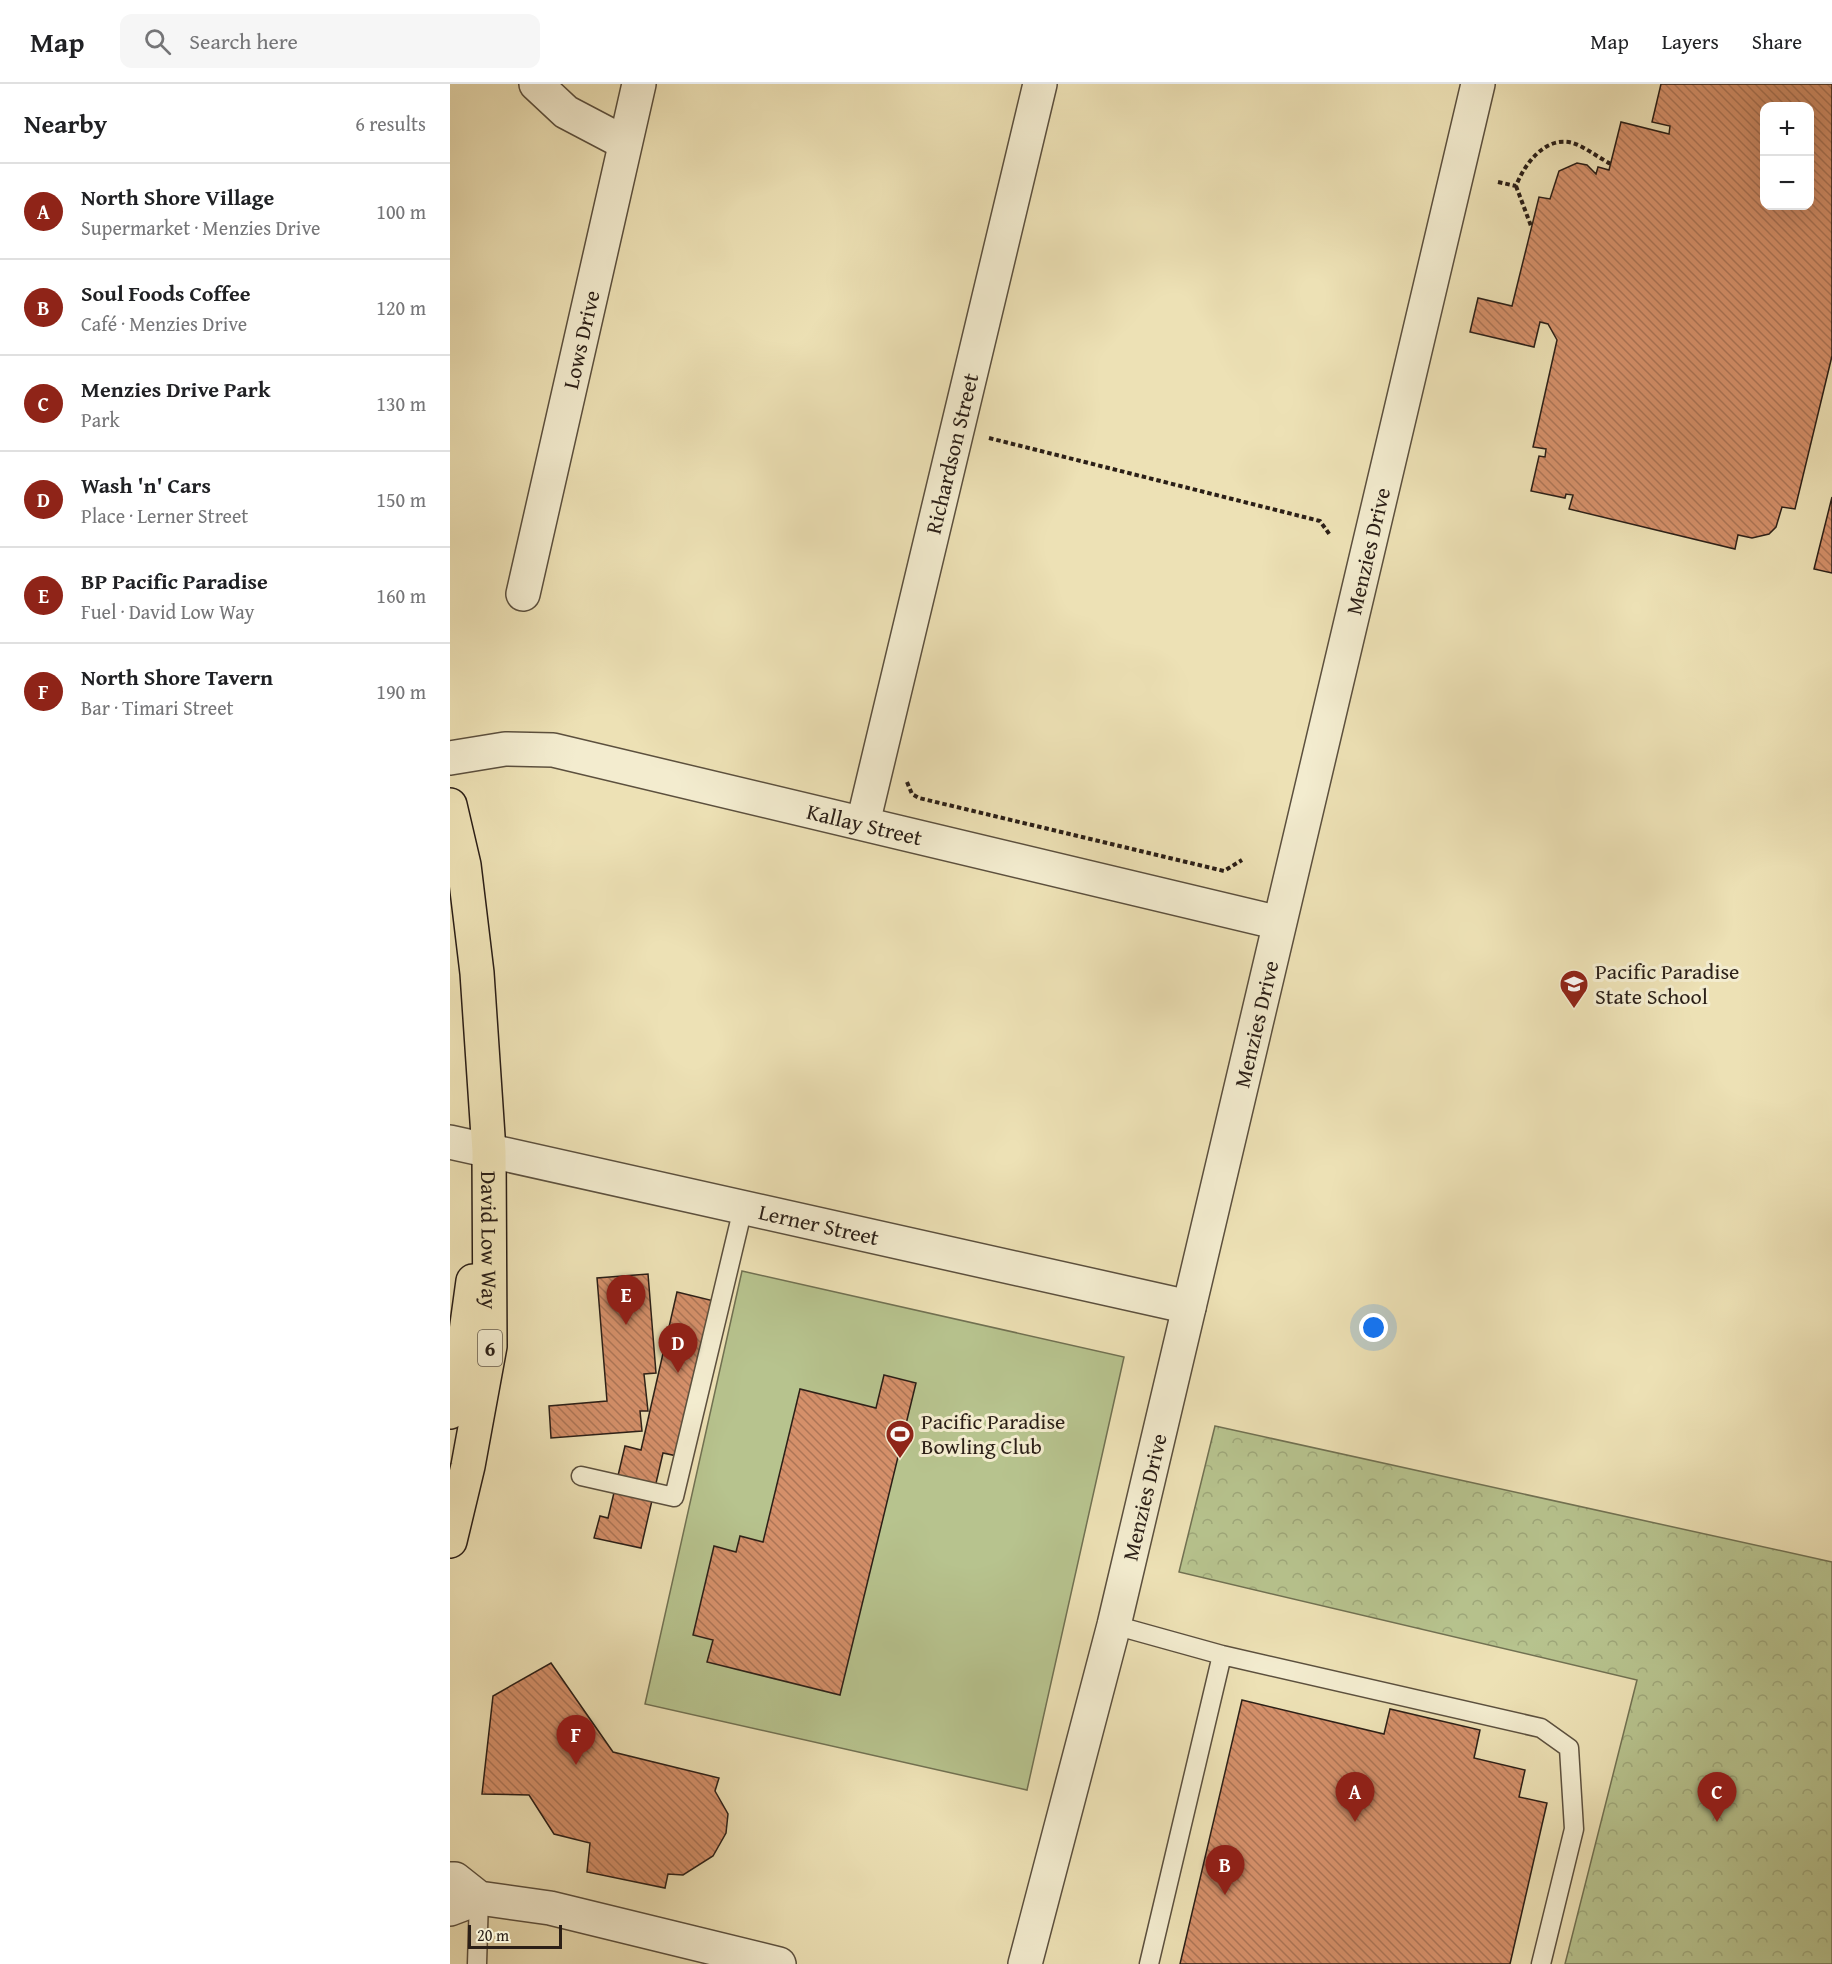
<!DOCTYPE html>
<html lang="en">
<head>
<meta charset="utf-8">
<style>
  :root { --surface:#fff; --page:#f6f6f6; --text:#202124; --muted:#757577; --line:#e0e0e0; --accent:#8f2418 }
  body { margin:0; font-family:"Gentium Book Plus",serif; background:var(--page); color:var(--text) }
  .controls { position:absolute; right:18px; top:18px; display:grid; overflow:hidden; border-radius:12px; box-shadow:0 6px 24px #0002 }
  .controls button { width:54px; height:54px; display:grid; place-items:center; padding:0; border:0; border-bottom:2px solid var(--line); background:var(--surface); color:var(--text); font:30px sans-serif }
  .scale { position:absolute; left:18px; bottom:15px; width:94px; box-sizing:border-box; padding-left:6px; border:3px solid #2b1f17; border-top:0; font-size:16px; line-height:21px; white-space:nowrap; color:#2b1f17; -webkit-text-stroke:4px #f3eccf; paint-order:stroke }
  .you { position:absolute; left:924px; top:1244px; width:21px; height:21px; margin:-15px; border:4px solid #fff; border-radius:50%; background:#1a73e8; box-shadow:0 0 0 9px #1a73e833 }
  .badge { display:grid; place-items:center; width:39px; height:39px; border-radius:50%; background:var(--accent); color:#fff; font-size:20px; font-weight:700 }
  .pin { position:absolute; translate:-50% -50px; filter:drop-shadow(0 2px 3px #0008) }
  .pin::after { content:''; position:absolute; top:32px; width:21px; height:18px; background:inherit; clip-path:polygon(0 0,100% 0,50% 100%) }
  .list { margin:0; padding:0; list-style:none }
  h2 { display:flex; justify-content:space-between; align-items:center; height:78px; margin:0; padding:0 24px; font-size:26px }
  h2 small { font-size:20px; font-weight:400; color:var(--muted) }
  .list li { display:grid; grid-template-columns:39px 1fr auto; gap:18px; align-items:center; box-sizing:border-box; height:96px; padding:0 24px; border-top:2px solid var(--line) }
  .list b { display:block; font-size:22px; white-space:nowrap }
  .list p { margin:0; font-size:20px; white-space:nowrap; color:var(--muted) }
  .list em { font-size:20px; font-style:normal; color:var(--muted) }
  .icon { flex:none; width:33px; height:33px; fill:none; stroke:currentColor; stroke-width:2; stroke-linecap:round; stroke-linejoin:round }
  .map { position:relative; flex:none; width:1382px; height:1880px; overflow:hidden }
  header { display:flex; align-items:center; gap:36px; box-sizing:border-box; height:84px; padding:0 30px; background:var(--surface); border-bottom:2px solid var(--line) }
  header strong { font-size:28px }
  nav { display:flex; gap:33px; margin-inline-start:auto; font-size:21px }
  .search { width:420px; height:54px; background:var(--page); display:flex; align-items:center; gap:15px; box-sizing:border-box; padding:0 21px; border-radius:12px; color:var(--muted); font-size:22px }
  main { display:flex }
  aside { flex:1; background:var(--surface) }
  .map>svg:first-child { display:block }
  .green { fill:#b7c38e; stroke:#717152; stroke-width:1.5 }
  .park { fill:url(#park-crowns); stroke:#717152; stroke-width:1.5 }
  .building { fill:url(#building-back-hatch); stroke:#2b1f17; stroke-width:1.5; fill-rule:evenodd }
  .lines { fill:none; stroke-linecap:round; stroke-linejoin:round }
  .service-casing { stroke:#5c503e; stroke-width:21 }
  .minor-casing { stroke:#5c503e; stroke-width:36 }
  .primary-casing { stroke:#2b1f17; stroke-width:36 }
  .path { stroke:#2b1f17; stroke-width:4; stroke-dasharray:4.5 3; stroke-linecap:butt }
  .service { stroke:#f3eccf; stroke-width:18 }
  .minor { stroke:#f3eccf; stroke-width:33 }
  .primary { stroke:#ede1b5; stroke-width:33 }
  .labels { text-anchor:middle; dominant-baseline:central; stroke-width:6; stroke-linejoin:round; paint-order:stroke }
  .shield { fill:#f3eccf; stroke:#675c4e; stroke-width:1.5 }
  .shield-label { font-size:21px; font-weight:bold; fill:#2b1f17 }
  .street-label { font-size:22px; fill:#2b1f17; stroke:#f3eccf }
  .poi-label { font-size:22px; fill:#2b1f17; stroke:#f3eccf; text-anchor:start }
</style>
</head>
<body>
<header>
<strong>Map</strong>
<div class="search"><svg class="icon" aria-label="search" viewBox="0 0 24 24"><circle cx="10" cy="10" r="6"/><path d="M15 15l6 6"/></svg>Search here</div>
<nav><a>Map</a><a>Layers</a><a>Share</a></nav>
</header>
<main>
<aside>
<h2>Nearby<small>6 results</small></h2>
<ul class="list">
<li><span class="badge">A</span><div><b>North Shore Village</b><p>Supermarket · Menzies Drive</p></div><em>100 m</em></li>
<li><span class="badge">B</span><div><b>Soul Foods Coffee</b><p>Café · Menzies Drive</p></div><em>120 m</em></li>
<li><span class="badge">C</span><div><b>Menzies Drive Park</b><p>Park</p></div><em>130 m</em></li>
<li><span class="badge">D</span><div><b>Wash 'n' Cars</b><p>Place · Lerner Street</p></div><em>150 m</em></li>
<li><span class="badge">E</span><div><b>BP Pacific Paradise</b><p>Fuel · David Low Way</p></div><em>160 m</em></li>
<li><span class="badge">F</span><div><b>North Shore Tavern</b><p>Bar · Timari Street</p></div><em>190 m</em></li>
</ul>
</aside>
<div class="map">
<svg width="1382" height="1880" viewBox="0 0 1382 1880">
  <defs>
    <pattern id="park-crowns" width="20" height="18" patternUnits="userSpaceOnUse" patternTransform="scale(1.5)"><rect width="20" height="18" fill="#b7c38e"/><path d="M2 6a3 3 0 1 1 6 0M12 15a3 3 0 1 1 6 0" fill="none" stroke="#9ea77a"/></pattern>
    <pattern id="building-back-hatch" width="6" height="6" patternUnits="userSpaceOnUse" patternTransform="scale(1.5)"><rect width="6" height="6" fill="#d5906a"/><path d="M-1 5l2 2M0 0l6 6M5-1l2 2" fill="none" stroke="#ad7556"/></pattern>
  </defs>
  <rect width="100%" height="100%" fill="#ede1b5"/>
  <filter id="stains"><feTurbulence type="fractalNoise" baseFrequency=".00333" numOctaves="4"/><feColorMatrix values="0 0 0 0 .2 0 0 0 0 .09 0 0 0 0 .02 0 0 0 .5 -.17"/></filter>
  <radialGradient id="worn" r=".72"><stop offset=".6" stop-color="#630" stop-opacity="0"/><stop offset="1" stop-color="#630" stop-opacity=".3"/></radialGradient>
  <path class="green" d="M 292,1187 L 674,1273 L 577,1706 L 195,1620 Z"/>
  <path class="park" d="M 765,1342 L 1382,1478 L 1382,1880 L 1115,1880 L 1187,1596 L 729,1488 Z"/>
  <path class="building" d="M 1211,0 L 1382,0 L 1382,272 L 1345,425 L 1332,423 L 1326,443 L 1319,450 L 1302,454 L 1288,451 L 1285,465 L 1119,425 L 1123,411 L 1116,410 L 1115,414 L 1081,407 L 1089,372 L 1095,373 L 1096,365 L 1083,363 L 1107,256 L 1098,240 L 1090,238 L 1084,263 L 1020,248 L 1028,214 L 1062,222 L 1089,113 L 1100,115 L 1109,87 L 1127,79 L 1137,81 L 1146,90 L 1148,83 L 1159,86 L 1171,38 L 1219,50 L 1220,42 L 1202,38 ZM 1314,22 L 1360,22 L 1360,122 L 1314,122 Z
    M 1382,413 L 1382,489 L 1364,485 Z
    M 198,1190 L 206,1289 L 194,1290 L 198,1327 L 190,1327 L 192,1347 L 101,1354 L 99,1322 L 157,1317 L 147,1194 Z
    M 227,1208 L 264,1217 L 227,1372 L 213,1369 L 191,1464 L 144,1454 L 150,1432 L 158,1434 L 175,1362 L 191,1366 Z
    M 434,1291 L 466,1299 L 390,1611 L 257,1578 L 263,1556 L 243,1551 L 264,1462 L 286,1468 L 290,1452 L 313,1458 L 350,1305 L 426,1324 Z
    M 101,1579 L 163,1668 L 269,1694 L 265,1707 L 278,1730 L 276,1749 L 263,1772 L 233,1791 L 218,1790 L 215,1804 L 137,1788 L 140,1759 L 104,1750 L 79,1711 L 32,1710 L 43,1612 Z
    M 792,1616 L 934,1650 L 940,1625 L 1030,1646 L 1024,1674 L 1075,1686 L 1069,1713 L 1097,1719 L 1060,1880 L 730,1880 Z"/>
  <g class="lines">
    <g class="service-casing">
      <path id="service" d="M 131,1392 L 224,1413 L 293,1124
        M 664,1541 L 772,1571 L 1091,1644 L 1119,1664 L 1124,1745 L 1091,1880
        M 27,1880 L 29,1814
        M 699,1880 L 772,1571"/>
    </g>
    <g class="minor-casing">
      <g id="minor">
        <path d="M 86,0 L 116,28 L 175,59"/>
        <path id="s1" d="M 73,510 L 189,0"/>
        <path id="s2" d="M 0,674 L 55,665 L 103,666 L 829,839"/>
        <path id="s3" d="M 413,739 L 590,0"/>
        <path id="s4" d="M 0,1058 L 739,1223"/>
        <path d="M 0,1795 L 5,1795 L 29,1814 L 100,1824 L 329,1880"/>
        <path d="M 0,1825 L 29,1814"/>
        <path id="s5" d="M 575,1880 L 664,1541 L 1028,0"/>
      </g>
    </g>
    <g class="primary-casing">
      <g id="primary">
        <path id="s6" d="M 0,721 L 14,781 L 27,889 L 39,1067 L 40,1262 L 18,1382 L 0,1457"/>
        <path d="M 0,1328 L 15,1255 L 23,1197"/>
      </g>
    </g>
    <path class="path" d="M 1048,98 L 1066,102 C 1074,81 1095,51 1123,59 C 1135,63 1149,74 1161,80
      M 1066,102 L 1081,142
      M 539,354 L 870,437 L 880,451
      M 457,698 L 462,710 L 469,714 L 774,787 L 792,776"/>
    <use href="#service" class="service"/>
    <use href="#minor" class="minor"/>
    <use href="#primary" class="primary"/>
  </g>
  <defs>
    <g id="school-pin" transform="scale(1.5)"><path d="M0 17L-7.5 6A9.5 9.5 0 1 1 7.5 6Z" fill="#8f2418" stroke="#f3eccf"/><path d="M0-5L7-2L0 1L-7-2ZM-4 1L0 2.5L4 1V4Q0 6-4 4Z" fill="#fff"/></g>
    <g id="stadium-pin" transform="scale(1.5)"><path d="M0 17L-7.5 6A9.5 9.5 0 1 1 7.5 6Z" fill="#8f2418" stroke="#f3eccf"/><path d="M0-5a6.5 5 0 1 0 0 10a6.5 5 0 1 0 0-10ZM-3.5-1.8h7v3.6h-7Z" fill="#fff"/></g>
  </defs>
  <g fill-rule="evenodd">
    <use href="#school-pin" x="1124" y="900"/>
    <use href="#stadium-pin" x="450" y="1350"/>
  </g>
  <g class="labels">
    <rect class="shield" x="28" y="1246" width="24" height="36" rx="4.5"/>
    <g class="shield-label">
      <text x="40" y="1264">6</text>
    </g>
    <g class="street-label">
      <text stroke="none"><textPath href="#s1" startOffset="261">Lows Drive</textPath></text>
      <text stroke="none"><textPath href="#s3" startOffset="380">Richardson Street</textPath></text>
      <text stroke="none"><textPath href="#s5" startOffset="1454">Menzies Drive</textPath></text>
      <text stroke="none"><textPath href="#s2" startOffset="424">Kallay Street</textPath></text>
      <text stroke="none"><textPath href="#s5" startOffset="968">Menzies Drive</textPath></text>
      <text stroke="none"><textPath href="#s4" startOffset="378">Lerner Street</textPath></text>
      <text stroke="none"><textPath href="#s6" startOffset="438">David Low Way</textPath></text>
      <text stroke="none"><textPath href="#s5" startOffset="482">Menzies Drive</textPath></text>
    </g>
    <g class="poi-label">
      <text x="1145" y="887">Pacific Paradise<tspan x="1145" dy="25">State School</tspan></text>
      <text x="471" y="1337">Pacific Paradise<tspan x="471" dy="25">Bowling Club</tspan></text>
    </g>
  </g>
  <rect width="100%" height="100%" filter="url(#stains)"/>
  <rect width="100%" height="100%" fill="url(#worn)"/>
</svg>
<div class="controls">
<button>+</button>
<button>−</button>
</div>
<div class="scale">20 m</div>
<div class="you"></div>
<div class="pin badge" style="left:905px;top:1738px">A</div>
<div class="pin badge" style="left:775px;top:1811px">B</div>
<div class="pin badge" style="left:1267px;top:1738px">C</div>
<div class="pin badge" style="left:228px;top:1289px">D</div>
<div class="pin badge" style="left:176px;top:1241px">E</div>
<div class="pin badge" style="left:126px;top:1681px">F</div>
</div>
</main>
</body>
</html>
